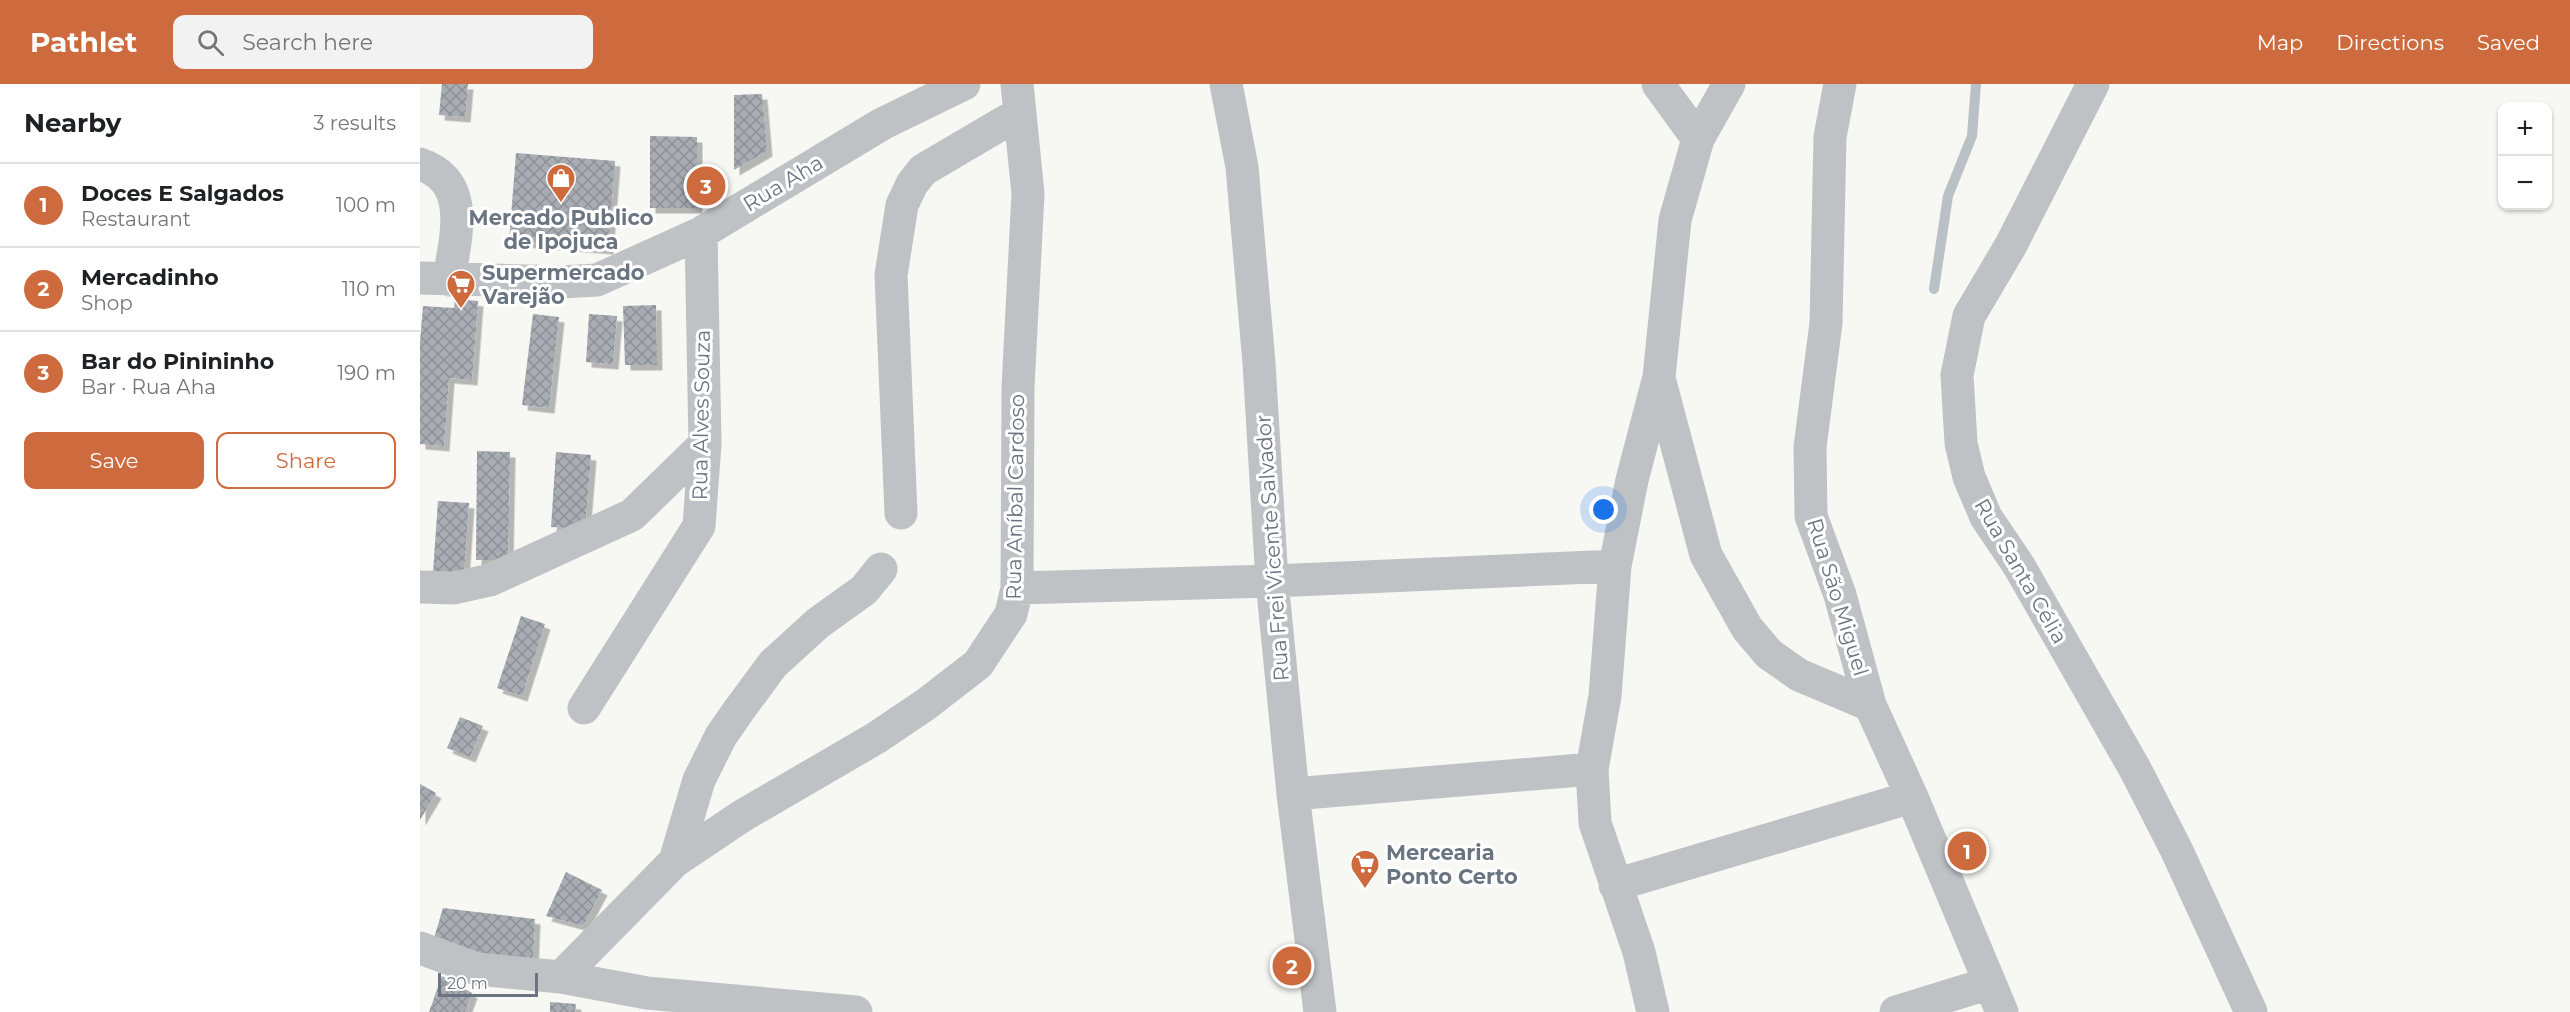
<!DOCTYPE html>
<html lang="en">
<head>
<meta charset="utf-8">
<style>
  :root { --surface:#fff; --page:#f2f2f2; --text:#202124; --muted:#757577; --line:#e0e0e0; --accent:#cd6b3e }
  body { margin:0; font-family:Montserrat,sans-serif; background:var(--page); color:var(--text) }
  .controls { position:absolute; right:18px; top:18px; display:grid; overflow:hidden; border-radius:12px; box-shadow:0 2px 4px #0004 }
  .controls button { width:54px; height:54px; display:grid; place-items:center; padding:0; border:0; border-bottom:2px solid var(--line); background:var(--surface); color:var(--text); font:30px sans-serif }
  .scale { position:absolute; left:18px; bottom:15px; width:100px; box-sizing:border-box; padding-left:6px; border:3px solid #6a7581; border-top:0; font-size:16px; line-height:21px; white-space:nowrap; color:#6a7581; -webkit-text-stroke:4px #fff; paint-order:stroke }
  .you { position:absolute; left:1184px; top:426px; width:21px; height:21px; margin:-15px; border:4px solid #fff; border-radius:50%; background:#1a73e8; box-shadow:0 0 0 9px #1a73e833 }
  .badge { display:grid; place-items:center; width:39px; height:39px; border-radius:50%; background:var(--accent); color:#fff; font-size:20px; font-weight:700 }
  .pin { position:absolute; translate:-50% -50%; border:3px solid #fff; box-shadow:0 2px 6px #0006 }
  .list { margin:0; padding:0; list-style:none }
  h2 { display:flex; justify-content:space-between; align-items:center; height:78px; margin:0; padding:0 24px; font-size:26px }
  h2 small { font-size:20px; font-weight:400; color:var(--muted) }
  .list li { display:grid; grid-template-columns:39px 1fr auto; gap:18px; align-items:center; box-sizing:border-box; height:84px; padding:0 24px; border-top:2px solid var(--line) }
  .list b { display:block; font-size:22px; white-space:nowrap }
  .list p { margin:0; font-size:20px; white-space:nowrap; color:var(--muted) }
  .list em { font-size:20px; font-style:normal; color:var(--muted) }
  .actions { display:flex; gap:12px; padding:18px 24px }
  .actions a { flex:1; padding:14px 0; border:2px solid var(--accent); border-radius:12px; text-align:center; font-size:21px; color:var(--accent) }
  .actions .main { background:var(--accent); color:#fff }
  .icon { flex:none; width:33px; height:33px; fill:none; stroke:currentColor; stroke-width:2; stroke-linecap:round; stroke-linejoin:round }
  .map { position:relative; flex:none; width:2150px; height:928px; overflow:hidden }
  header { display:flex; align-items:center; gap:36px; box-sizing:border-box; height:84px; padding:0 30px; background:var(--accent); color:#fff }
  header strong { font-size:28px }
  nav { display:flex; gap:33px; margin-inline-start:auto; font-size:21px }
  .search { width:420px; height:54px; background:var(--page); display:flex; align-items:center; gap:15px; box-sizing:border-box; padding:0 21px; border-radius:12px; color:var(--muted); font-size:22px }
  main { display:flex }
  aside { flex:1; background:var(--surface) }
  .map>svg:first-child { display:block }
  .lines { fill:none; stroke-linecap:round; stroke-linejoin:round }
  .stream { stroke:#b9c1c6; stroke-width:10 }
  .building { fill:url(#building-cross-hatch); filter:url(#shadow) }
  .minor { stroke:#bfc2c5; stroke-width:33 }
  .labels { text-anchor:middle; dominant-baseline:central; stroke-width:6; stroke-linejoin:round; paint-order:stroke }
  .street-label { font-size:21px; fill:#6a7581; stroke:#fff }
  .poi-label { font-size:21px; font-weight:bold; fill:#6a7581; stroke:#fff; text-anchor:start }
</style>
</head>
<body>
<header>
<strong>Pathlet</strong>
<div class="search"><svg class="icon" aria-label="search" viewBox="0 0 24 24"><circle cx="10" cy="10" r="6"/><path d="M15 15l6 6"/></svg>Search here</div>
<nav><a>Map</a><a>Directions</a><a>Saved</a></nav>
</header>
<main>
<aside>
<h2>Nearby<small>3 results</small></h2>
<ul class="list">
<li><span class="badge">1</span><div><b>Doces E Salgados</b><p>Restaurant</p></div><em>100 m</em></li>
<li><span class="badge">2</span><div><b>Mercadinho</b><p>Shop</p></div><em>110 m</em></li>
<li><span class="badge">3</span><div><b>Bar do Pinininho</b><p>Bar · Rua Aha</p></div><em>190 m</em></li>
</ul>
<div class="actions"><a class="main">Save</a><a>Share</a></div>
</aside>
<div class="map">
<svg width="2150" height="928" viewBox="0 0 2150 928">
  <defs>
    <pattern id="building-cross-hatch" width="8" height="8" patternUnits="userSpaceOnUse" patternTransform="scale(1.5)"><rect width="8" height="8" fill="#a8adb3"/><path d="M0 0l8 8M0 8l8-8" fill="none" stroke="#8d9197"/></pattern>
    <filter id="shadow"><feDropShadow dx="5.5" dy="5.5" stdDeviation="0" flood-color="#0004"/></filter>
  </defs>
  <rect width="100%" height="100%" fill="#f7f7f4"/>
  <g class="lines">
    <path class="stream" d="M 1514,205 L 1528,112 L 1552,52 L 1556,0"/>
  </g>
  <path class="building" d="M 22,0 L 48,0 L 45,33 L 19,31 Z
    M 342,10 L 347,67 L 314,86 L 314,11 Z
    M 230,52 L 277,53 L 277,124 L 230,124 Z
    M 96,69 L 195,77 L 188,165 L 89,157 Z
    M 35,215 L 58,217 L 52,296 L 29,294 L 24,362 L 0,360 L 0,258 L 3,222 L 34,224 Z
    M 236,221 L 237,281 L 205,281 L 203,222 Z
    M 113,230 L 139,233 L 129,324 L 102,321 Z
    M 169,230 L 197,232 L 193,280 L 166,278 Z
    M 57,367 L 90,368 L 88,476 L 56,476 Z
    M 136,368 L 171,371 L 165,445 L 131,443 Z
    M 18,417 L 49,419 L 44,490 L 13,488 Z
    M 101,532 L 125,540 L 102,612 L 77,604 Z
    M 40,633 L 63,642 L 50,673 L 27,664 Z
    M 0,700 L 16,709 L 0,736 Z
    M 146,788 L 182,806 L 163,842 L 126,832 Z
    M 23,824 L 115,835 L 113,880 L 71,873 L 14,854 Z
    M 22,892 L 52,909 L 45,928 L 9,928 Z
    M 130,918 L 156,920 L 155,928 L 130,928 Z"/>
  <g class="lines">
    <path class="minor" d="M 806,0 L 822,83 L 839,279 L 852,497 L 873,710 L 900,928
      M 1238,0 L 1278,55
      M 1420,0 L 1410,53 L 1406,239 L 1390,363 L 1391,432 L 1420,511 L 1450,621 L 1492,713 L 1582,928
      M 1673,0 L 1591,161 L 1549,232 L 1537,291 L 1541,359 L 1549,393 L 1566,433 L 1599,482 L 1715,685 L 1756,765 L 1831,928
      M 0,80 C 53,98 35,154 29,196
      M 0,194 L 141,198 L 177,196 L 281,149 L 462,40 L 544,0
      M 1239,294 L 1286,471 L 1327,544 L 1349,570 L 1379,591 L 1450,621
      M 481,429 L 471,191 L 482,121 L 492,100 L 503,86 L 600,29
      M 0,503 L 34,504 L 70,496 L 212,431 L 285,360
      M 597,504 L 852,497 L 1195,482
      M 164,624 L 279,442 L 285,360 L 281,149
      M 873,710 L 1172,685
      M 255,777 L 279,696 L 301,652 L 319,626 L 353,580 L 398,539 L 444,506 L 461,485
      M 1195,801 L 1492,713
      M 0,864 L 57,885 L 141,893 L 227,909 L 436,928
      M 141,893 L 255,777 L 322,732 L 456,654 L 505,621 L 558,580 L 591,530 L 597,504 L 598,303 L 608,110 L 597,0
      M 1233,928 L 1219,868 L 1175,739 L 1172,685 L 1185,612 L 1195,482 L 1212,396 L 1239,293 L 1255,136 L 1278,55 L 1309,0
      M 1476,928 L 1570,899"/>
  </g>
  <defs>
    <g id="shop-pin" transform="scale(1.5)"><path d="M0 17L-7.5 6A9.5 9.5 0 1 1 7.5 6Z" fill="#cd6b3e" stroke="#fff"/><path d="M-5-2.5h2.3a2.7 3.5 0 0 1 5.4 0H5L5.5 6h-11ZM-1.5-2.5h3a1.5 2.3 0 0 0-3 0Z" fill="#fff"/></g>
    <g id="supermarket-pin" transform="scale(1.5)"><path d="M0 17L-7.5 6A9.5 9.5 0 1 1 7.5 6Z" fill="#cd6b3e" stroke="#fff"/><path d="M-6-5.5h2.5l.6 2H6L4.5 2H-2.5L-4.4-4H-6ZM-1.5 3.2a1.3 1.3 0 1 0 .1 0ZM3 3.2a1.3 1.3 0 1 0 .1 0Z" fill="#fff"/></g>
  </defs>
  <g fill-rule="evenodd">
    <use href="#shop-pin" x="141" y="94"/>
    <use href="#supermarket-pin" x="41" y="200"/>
    <use href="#supermarket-pin" x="945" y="780"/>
  </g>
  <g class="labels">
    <g class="street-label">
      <text transform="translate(363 99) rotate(-31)">Rua Aha</text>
      <text transform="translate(281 331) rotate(-89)">Rua Alves Souza</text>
      <text transform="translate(595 413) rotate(-89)">Rua Aníbal Cardoso</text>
      <text transform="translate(852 464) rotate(-94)">Rua Frei Vicente Salvador</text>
      <text transform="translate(1601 487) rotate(60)">Rua Santa Célia</text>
      <text transform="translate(1418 513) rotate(73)">Rua São Miguel</text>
    </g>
    <g class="poi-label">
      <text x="141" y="133" text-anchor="middle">Mercado Publico<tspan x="141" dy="24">de Ipojuca</tspan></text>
      <text x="62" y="188">Supermercado<tspan x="62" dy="24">Varejão</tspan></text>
      <text x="966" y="768">Mercearia<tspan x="966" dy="24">Ponto Certo</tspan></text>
    </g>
  </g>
</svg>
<div class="controls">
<button>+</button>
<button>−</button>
</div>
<div class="scale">20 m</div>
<div class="you"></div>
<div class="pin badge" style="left:1547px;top:767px">1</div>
<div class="pin badge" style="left:872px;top:882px">2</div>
<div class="pin badge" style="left:286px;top:102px">3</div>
</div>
</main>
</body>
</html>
